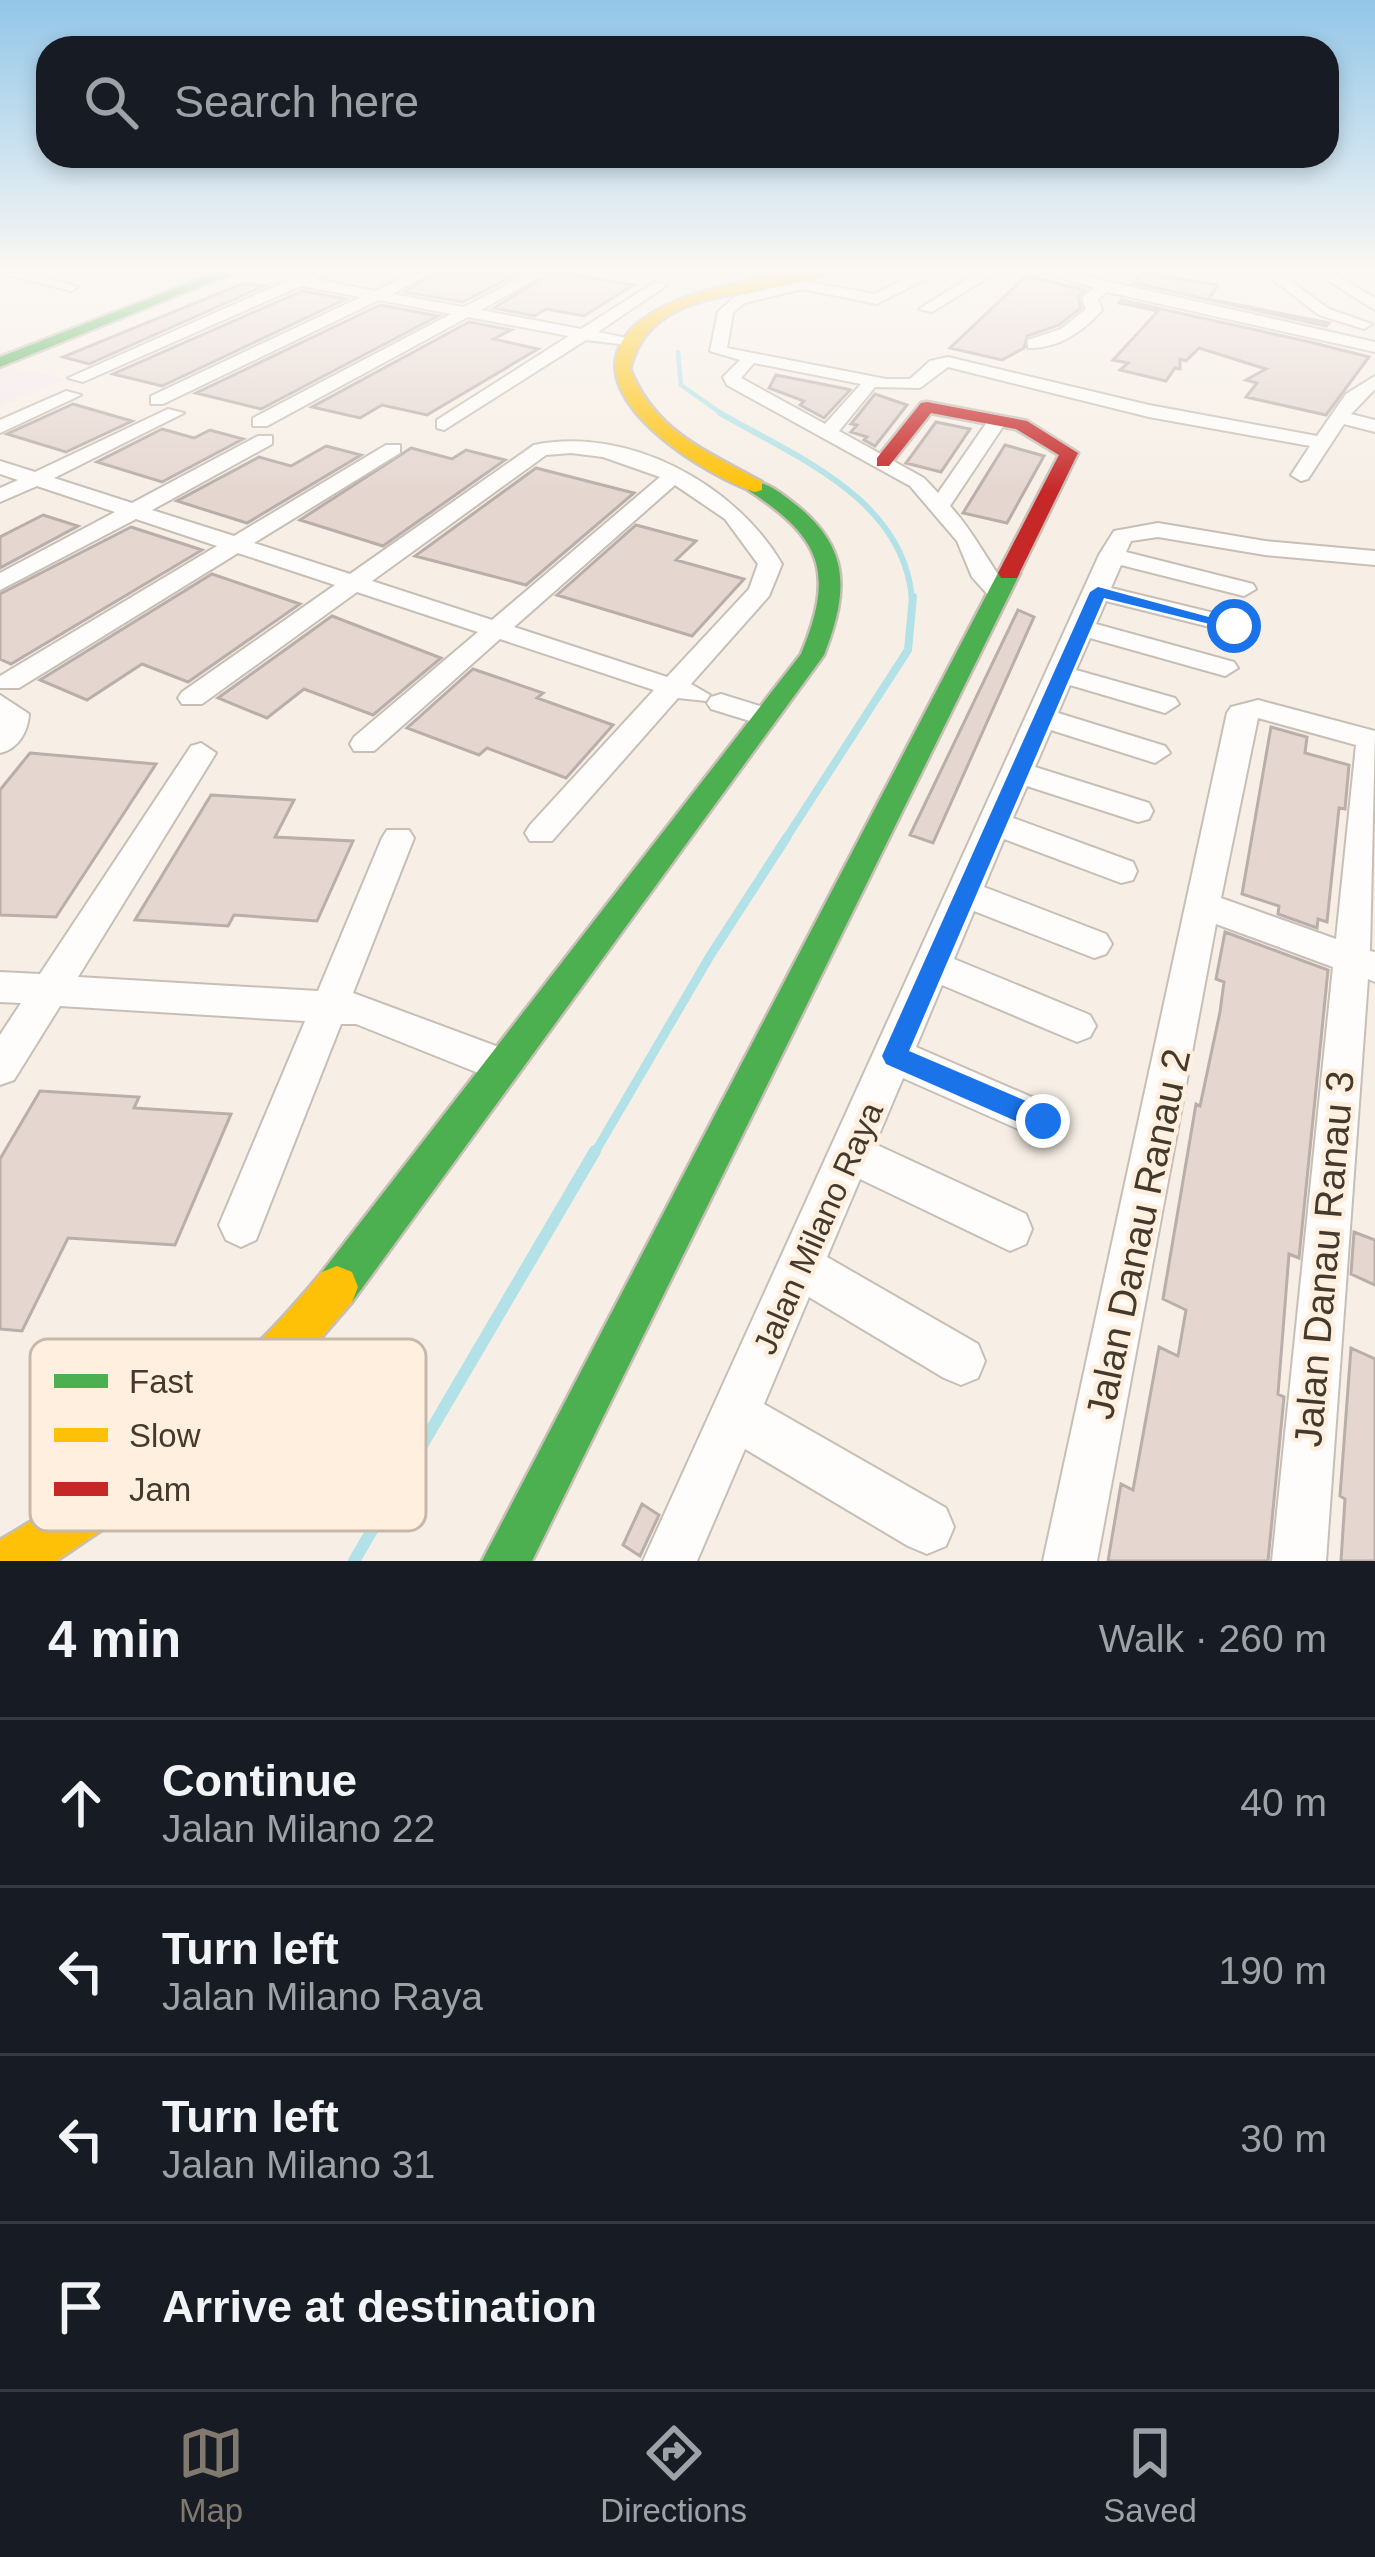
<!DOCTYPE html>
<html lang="en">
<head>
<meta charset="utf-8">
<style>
  :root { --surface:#171b24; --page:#242831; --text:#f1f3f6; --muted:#9ea1a6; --line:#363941; --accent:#82796e }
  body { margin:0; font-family:Helvetica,sans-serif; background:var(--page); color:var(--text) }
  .stop { position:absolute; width:36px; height:36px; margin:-27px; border:9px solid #1a73e8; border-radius:50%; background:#fff }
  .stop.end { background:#1a73e8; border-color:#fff; box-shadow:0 3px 12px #0008 }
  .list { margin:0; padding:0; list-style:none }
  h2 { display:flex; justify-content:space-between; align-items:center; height:156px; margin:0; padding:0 48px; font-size:51px }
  h2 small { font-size:39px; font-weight:400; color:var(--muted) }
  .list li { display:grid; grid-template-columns:78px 1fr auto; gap:36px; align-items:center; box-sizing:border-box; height:168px; padding:0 48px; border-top:3px solid var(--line) }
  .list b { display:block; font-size:45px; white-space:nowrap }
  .list p { margin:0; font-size:39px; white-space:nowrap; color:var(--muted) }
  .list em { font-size:39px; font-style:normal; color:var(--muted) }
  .icon { flex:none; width:66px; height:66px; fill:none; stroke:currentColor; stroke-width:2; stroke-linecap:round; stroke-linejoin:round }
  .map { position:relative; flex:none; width:1375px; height:1561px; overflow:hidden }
  .search { position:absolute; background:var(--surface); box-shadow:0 6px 18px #0003; left:36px; right:36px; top:36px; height:132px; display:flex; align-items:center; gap:30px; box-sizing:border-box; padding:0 42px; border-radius:36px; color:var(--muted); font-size:45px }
  .sheet { height:828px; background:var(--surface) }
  nav { display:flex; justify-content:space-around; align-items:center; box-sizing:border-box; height:168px; border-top:3px solid var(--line); background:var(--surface); font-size:33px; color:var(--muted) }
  nav a { display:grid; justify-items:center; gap:6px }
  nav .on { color:var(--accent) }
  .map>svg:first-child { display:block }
  .commercial { fill:#f5e8ed }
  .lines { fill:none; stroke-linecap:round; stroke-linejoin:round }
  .stream-far4 { stroke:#b2e2e7; stroke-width:4.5 }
  .stream-far3 { stroke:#b2e2e7; stroke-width:6 }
  .stream-far2 { stroke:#b2e2e7; stroke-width:8 }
  .stream-far1 { stroke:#b2e2e7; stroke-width:9 }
  .stream { stroke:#b2e2e7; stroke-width:12 }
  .building { fill:#e5d6d0; stroke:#b9aeaa; stroke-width:3 }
  .street-casing { stroke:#c7bfb6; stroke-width:4 }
  .fast-casing { stroke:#c7bfb6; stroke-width:5 }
  .slow-casing { stroke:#c7bfb6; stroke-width:5 }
  .jam-casing { stroke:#c7bfb6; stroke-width:5 }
  .street { fill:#fefdfb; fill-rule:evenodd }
  .fast { fill:#4caf50; fill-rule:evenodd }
  .slow { fill:#ffc107; fill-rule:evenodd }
  .jam { fill:#c62828; fill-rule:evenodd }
  .route { fill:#1a73e8 }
  .labels { text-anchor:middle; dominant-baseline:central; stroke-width:9; stroke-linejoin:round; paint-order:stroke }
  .street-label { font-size:33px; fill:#43392d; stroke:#ffefde }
  .near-street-label { font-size:39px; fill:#43392d; stroke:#ffefde }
  .key { fill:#ffefde; stroke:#c7b8a9; stroke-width:3 }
  .key-label { font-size:33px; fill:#43392d }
</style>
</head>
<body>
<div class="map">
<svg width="1375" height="1561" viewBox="0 0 1375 1561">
  <rect width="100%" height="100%" fill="#f7efe6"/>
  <path class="commercial" d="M 11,367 L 65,379 L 0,407 L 0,371 Z"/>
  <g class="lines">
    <path class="stream-far4" d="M 678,352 L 681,385 L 725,416"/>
    <path class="stream-far3" d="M 720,413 C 796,457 905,499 912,600"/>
    <path class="stream-far2" d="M 785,840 L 908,650 L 913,597"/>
    <path class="stream-far1" d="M 594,1154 L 710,956 L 787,837"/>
    <path class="stream" d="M 354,1561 L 595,1151"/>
  </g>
  <path class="building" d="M 435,273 L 519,273 L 463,302 L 405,292 Z
    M 551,273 L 563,273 L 633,285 L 584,316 L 546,309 L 535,316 L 494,308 Z
    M 1141,273 L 1218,285 L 1209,299 L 1329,323 L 1326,326 L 1134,283 Z
    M 1026,276 L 1085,290 L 1078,297 L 1081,308 L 1059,325 L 1027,336 L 1024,348 L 1002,360 L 950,348 Z
    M 244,283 L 264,286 L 89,364 L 63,357 Z
    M 302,291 L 346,299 L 162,386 L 113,374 Z
    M 1121,300 L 1310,342 L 1369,357 L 1326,415 L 1246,397 L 1257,383 L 1246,380 L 1266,369 L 1199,348 L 1186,361 L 1180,359 L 1180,369 L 1175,368 L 1166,381 L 1120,370 L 1128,363 L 1113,360 L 1158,311 L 1119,303 Z
    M 380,305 L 438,316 L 261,409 L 196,393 Z
    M 469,322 L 511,330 L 494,339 L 538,349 L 427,415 L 382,405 L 360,418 L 312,407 Z
    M 776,375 L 847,389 L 850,390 L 824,418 L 800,405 L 804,401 L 769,388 Z
    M 875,394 L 907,405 L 875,446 L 864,440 L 867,437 L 851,432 L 857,425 L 851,424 Z
    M 73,404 L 132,421 L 66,452 L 7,434 Z
    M 936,422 L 970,429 L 941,472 L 906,463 Z
    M 162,429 L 194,438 L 210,430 L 243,439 L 162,482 L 97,462 Z
    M 1005,445 L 1044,456 L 1007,523 L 963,513 Z
    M 326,446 L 361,455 L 247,523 L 177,501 L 259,457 L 291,466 Z
    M 411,448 L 452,459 L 466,450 L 505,460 L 383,546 L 300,520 Z
    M 536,468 L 634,493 L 526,585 L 415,556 Z
    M 43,515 L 78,526 L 0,568 L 0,537 Z
    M 636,525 L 696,541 L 676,560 L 744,579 L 692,636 L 557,595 Z
    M 131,527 L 202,550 L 11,664 L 0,659 L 0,594 Z
    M 212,574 L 300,604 L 188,682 L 142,664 L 87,700 L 40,680 Z
    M 1018,610 L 1034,617 L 933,843 L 910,835 Z
    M 332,616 L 441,658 L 373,715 L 304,689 L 267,718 L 218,698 Z
    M 473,669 L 543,693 L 537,698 L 613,725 L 566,778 L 487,748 L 479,755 L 407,728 Z
    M 1271,727 L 1307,737 L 1305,753 L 1349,765 L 1345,809 L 1339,808 L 1327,922 L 1318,919 L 1317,928 L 1278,914 L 1279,906 L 1242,894 Z
    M 30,753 L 156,764 L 56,917 L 0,915 L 0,790 Z
    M 211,795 L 294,800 L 275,837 L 353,841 L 317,921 L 234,915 L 228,926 L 135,920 Z
    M 1225,932 L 1328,970 L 1299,1258 L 1289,1254 L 1278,1394 L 1284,1397 L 1268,1561 L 1108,1561 L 1121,1484 L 1133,1490 L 1159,1347 L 1178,1356 L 1186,1310 L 1163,1299 L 1196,1104 L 1200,1106 L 1220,1012 L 1224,982 L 1216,979 Z
    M 40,1091 L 139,1097 L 134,1108 L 231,1114 L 175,1245 L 68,1238 L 22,1331 L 0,1329 L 0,1159 Z
    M 1354,1232 L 1375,1240 L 1375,1285 L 1351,1274 Z
    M 1351,1348 L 1375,1359 L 1375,1561 L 1341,1561 L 1345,1499 L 1340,1496 Z
    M 642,1504 L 659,1515 L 640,1556 L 623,1545 Z"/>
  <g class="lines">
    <g class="street-casing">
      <path id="street" d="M 0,273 L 25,273 L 78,287 L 71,291 Z
        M 305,273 L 325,273 L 315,279 L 375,291 L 412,273 L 431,273 L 392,294 L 464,307 L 529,273 L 547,273 L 481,310 L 581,329 L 655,282 L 667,285 L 598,332 L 636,340 L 636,346 L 586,340 L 444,430 L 437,428 L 437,420 L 569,336 L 468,317 L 267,426 L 253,426 L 253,418 L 451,314 L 379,300 L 163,404 L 151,404 L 151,396 L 361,297 L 301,286 L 83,382 L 68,378 Z
        M 918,273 L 937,273 L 877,304 L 802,289 L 744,303 L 733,313 L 727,348 L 886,379 L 910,379 L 930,361 L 948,357 L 1149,405 L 1317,436 L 1346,394 L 1375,376 L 1375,389 L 1351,414 L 1375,420 L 1375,432 L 1344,424 L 1308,479 L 1301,481 L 1291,475 L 1310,446 L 1149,417 L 948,367 L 920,388 L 875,387 L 839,431 L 924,478 L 938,493 L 992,415 L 1008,419 L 950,506 C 975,533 988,563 1010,591 L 998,598 L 989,596 L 972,577 L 957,541 L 910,486 L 727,385 L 723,377 L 740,360 L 710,351 L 718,312 L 734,297 L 802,281 L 875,294 ZM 754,363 L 861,384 L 825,424 L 741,378 Z
        M 977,273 L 995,273 L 932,312 L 919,309 Z
        M 1046,273 L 1071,273 L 1375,342 L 1375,352 L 1107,292 L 1098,299 L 1102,310 C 1083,332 1057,349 1028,348 L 1028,340 L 1061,329 L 1086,309 L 1082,298 L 1094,288 Z
        M 1264,273 L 1280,273 L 1329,309 L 1372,324 L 1364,329 L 1319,315 Z
        M 1316,273 L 1333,273 L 1375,298 L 1375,310 Z
        M 66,391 L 81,395 L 0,433 L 0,420 Z
        M 168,409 L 184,413 L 54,478 L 132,503 L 258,436 L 272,436 L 272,444 L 152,510 L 234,536 L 386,445 L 400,445 L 400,453 L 254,543 L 350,574 L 534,445 C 628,426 735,484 782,564 L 769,596 L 691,684 L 710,695 L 706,701 L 678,698 L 552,841 L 530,841 L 525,833 L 530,825 L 654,690 L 500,639 L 374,751 L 354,751 L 350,744 L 354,737 L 478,632 L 357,592 L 202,704 L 182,704 L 178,698 L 182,692 L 335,585 L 238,553 L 19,688 L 0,688 L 0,676 L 217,546 L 136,519 L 0,590 L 0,573 L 115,512 L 37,486 L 0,502 L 0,488 L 18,480 L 0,474 L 0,461 L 35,472 ZM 571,453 L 603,457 L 660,477 L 492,620 L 372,581 L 546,455 ZM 675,485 L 725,519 L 758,564 L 749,589 L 667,677 L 514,627 Z
        M 1158,523 L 1265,541 L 1375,551 L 1375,565 L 1265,555 L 1158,537 L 1131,541 L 1126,552 L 1253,584 L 1256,589 L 1244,596 L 1121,565 L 1111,588 L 1243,620 L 1247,625 L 1234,633 L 1106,601 L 1096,624 L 1234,662 L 1238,668 L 1225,676 L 1090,638 L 1076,670 L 1175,698 L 1179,704 L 1165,713 L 1070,685 L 1058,713 L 1165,746 L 1170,753 L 1155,763 L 1051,730 L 1035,767 L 1149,803 L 1153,811 L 1149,819 L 1138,822 L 1027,786 L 1013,818 L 1133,862 L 1137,871 L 1133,880 L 1121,883 L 1004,839 L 984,887 L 1106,934 L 1112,944 L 1106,954 L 1094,958 L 974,911 L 954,959 L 1090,1015 L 1096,1026 L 1090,1037 L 1077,1042 L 942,985 L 916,1047 L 1057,1108 L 1063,1121 L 1057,1134 L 1043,1140 L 903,1078 L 875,1144 L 1026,1214 L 1032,1229 L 1026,1244 L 1010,1251 L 860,1179 L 827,1257 L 978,1344 L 985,1361 L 978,1378 L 961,1385 L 944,1378 L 809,1297 L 764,1404 L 946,1508 L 954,1527 L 946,1546 L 927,1554 L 908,1546 L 745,1449 L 697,1561 L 643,1561 L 1099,555 L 1114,531 Z
        M 721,694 L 773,710 L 777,716 L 763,725 L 711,709 L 707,703 L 711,697 Z
        M 0,695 L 29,714 C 28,732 18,749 0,753 Z
        M 1258,700 L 1375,731 L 1370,951 L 1375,952 L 1375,982 L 1368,979 L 1326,1561 L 1272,1561 L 1333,967 L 1216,924 L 1097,1561 L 1043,1561 L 1227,713 L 1231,707 ZM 1258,718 L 1356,745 L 1336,939 L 1221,898 Z
        M 201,743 L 216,753 L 78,977 L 318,991 L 382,838 L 387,830 L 409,830 L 414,838 L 353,993 L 515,1053 L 520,1065 L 515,1077 L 501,1082 L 356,1024 L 341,1024 L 256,1240 L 241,1247 L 226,1240 L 219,1225 L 305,1021 L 60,1006 L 14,1080 L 0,1085 L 0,1035 L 21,1003 L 0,1002 L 0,972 L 40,974 L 191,746 Z"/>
    </g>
    <g class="fast-casing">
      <path id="fast" d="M 215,273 L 233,273 L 0,367 L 0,357 Z
        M 748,482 C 764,480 778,491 791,501 C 851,546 849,590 824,655 L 352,1302 L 337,1308 L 322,1302 L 316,1287 L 322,1272 L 801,654 C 835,572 822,538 748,490 Z
        M 1009,567 L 1020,573 L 532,1561 L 482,1561 L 998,573 Z"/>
    </g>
    <g class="slow-casing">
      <path id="slow" d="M 792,273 L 825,273 C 765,302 652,279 630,369 C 656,433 705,450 762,482 L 762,490 L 755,492 C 708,476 584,403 623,340 C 651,295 744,282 792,273 Z
        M 337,1266 L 352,1272 L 358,1287 L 352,1302 L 282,1383 L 161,1490 L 56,1561 L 0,1561 L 0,1540 C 123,1468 231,1383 322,1272 Z"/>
    </g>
    <g class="jam-casing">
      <path id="jam" d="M 927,402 L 1027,421 L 1078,453 L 1017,578 L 1001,578 L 998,573 L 1059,455 L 1016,429 L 931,413 L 889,466 L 877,466 L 877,458 L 921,403 Z"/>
    </g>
    <use href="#street" class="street"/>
    <use href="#fast" class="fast"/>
    <use href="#slow" class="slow"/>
    <use href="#jam" class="jam"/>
  </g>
  <linearGradient id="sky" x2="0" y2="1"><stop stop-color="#92c6e8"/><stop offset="0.55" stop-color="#fbf8f4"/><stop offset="1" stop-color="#fbf8f4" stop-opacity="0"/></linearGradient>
  <rect width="1375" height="492" fill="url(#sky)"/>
  <path class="route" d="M 1098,587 L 1242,626 L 1234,630 L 1104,598 L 909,1051 L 1052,1112 L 1056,1121 L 1052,1129 L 1043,1133 L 886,1064 L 882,1056 L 1090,592 Z"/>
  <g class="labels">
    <g class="street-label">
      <text transform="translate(818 1228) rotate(-66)">Jalan Milano Raya</text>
    </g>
    <g class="near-street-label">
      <text transform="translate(1138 1234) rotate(-78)">Jalan Danau Ranau 2</text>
      <text transform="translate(1324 1259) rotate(-85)">Jalan Danau Ranau 3</text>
    </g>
  </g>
  <rect x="30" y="1339" width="396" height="192" rx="18" class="key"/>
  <rect x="54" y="1374" width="54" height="14" fill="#4caf50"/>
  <rect x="54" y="1428" width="54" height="14" fill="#ffc107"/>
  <rect x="54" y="1482" width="54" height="14" fill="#c62828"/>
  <g class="key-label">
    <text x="129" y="1393">Fast</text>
    <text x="129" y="1447">Slow</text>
    <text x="129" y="1501">Jam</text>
  </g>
</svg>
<div class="stop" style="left:1234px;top:626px"></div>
<div class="stop end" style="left:1043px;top:1121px"></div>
<div class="search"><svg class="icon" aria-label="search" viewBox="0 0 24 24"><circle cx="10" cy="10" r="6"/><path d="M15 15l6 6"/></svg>Search here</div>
</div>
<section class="sheet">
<h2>4 min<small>Walk · 260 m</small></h2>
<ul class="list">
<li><svg class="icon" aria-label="ahead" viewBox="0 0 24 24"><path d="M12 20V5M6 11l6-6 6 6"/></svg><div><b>Continue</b><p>Jalan Milano 22</p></div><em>40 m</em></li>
<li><svg class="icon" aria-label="left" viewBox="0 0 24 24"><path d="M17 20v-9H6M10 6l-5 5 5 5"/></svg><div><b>Turn left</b><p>Jalan Milano Raya</p></div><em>190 m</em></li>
<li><svg class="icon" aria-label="left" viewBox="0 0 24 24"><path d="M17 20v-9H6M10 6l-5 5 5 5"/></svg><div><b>Turn left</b><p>Jalan Milano 31</p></div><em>30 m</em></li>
<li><svg class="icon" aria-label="arrive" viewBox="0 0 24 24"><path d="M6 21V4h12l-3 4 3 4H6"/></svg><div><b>Arrive at destination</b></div></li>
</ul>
</section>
<nav>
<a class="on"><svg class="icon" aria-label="map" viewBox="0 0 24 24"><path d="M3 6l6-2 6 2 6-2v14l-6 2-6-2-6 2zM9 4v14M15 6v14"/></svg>Map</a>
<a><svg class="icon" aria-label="directions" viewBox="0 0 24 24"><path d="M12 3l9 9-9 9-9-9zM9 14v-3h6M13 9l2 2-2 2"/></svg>Directions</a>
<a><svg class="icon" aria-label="saved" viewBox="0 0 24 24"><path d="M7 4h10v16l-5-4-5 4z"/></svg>Saved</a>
</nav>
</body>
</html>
